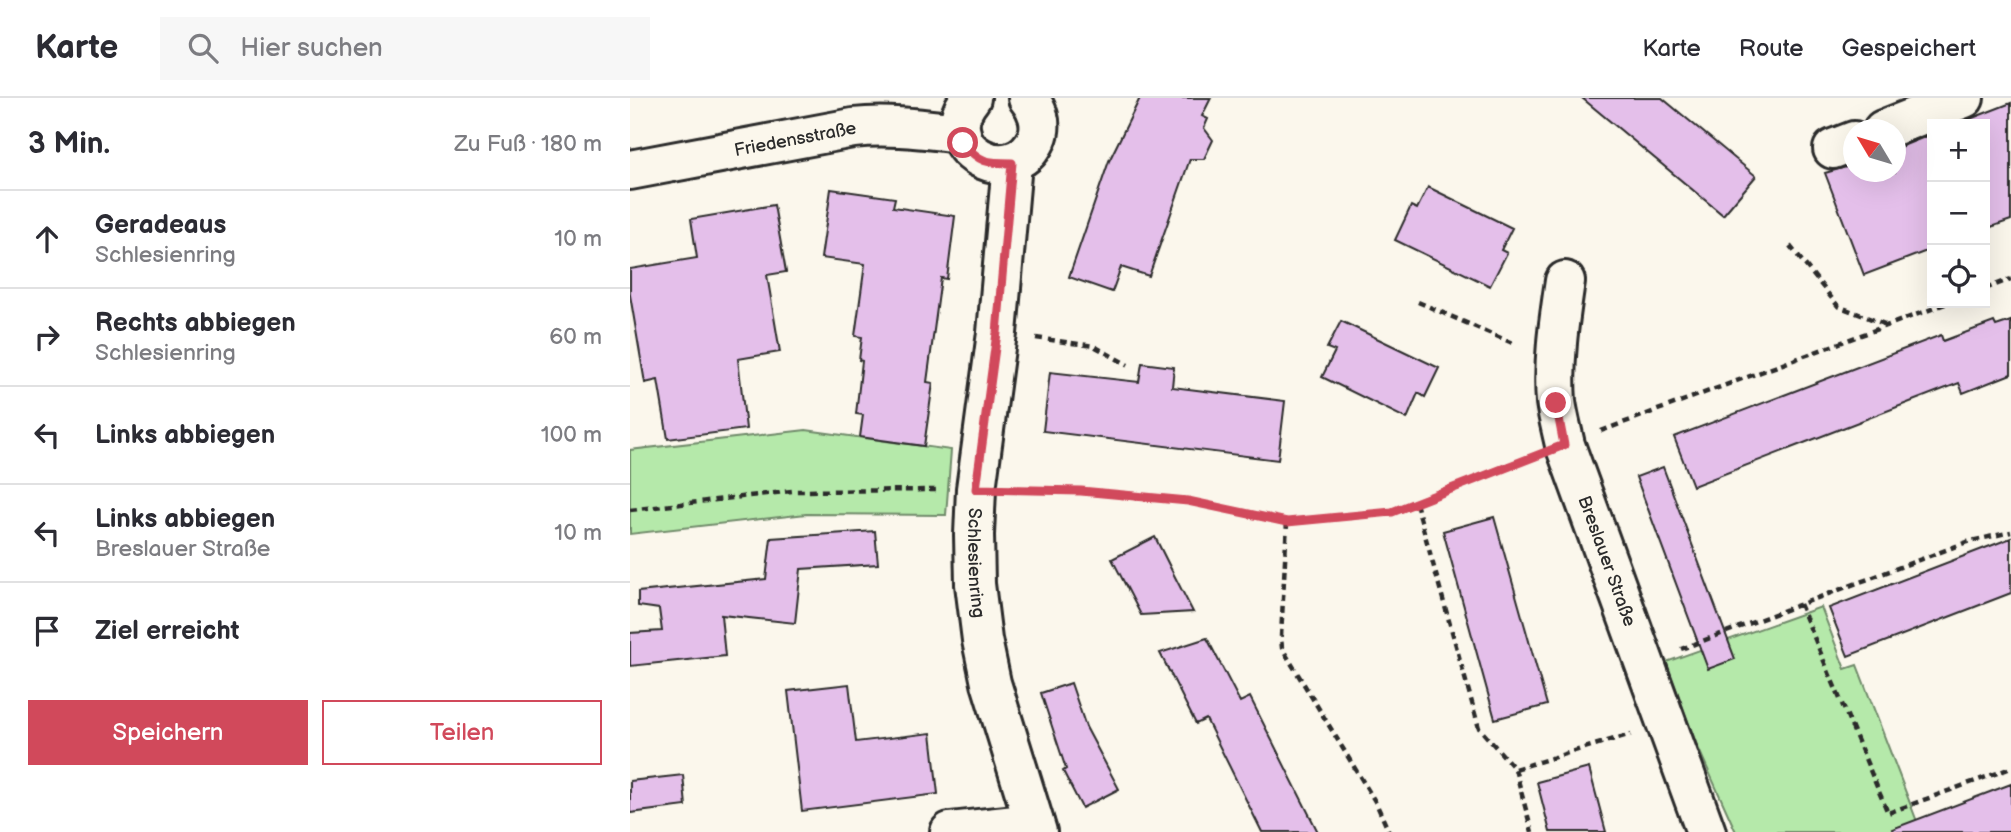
<!DOCTYPE html>
<html lang="de">
<head>
<meta charset="utf-8">
<style>
  :root { --surface:#fff; --page:#f7f7f7; --text:#2b2b33; --muted:#7c7c81; --line:#e1e1e2; --accent:#d1495b }
  body { margin:0; font-family:"Balsamiq Sans",sans-serif; background:var(--page); color:var(--text) }
  .controls { position:absolute; right:21px; top:21px; display:grid; overflow:hidden; border-radius:0px; box-shadow:0 7px 28px #0002 }
  .controls button { width:63px; height:63px; display:grid; place-items:center; padding:0; border:0; border-bottom:2px solid var(--line); background:var(--surface); color:var(--text); font:35px sans-serif }
  .compass { position:absolute; left:1213px; top:21px; width:63px; height:63px; border-radius:50%; background:var(--surface); box-shadow:0 7px 28px #0002; rotate:308deg }
  .stop { position:absolute; width:21px; height:21px; margin:-16px; border:5px solid #d1495b; border-radius:50%; background:#fff }
  .stop.end { background:#d1495b; border-color:#fff; box-shadow:0 2px 7px #0008 }
  .list { margin:0; padding:0; list-style:none }
  h2 { display:flex; justify-content:space-between; align-items:center; height:91px; margin:0; padding:0 28px; font-size:30px }
  h2 small { font-size:23px; font-weight:400; color:var(--muted) }
  .list li { display:grid; grid-template-columns:46px 1fr auto; gap:21px; align-items:center; box-sizing:border-box; height:98px; padding:0 28px; border-top:2px solid var(--line) }
  .list b { display:block; font-size:26px; white-space:nowrap }
  .list p { margin:0; font-size:23px; white-space:nowrap; color:var(--muted) }
  .list em { font-size:23px; font-style:normal; color:var(--muted) }
  .actions { display:flex; gap:14px; padding:21px 28px }
  .actions a { flex:1; padding:16px 0; border:2px solid var(--accent); border-radius:0px; text-align:center; font-size:24px; color:var(--accent) }
  .actions .main { background:var(--accent); color:#fff }
  .icon { flex:none; width:38px; height:38px; fill:none; stroke:currentColor; stroke-width:2; stroke-linecap:round; stroke-linejoin:round }
  .map { position:relative; flex:none; width:1381px; height:734px; overflow:hidden }
  header { display:flex; align-items:center; gap:42px; box-sizing:border-box; height:98px; padding:0 35px; background:var(--surface); border-bottom:2px solid var(--line) }
  header strong { font-size:33px }
  nav { display:flex; gap:38px; margin-inline-start:auto; font-size:24px }
  .search { width:490px; height:63px; background:var(--page); display:flex; align-items:center; gap:18px; box-sizing:border-box; padding:0 24px; border-radius:0px; color:var(--muted); font-size:26px }
  main { display:flex }
  aside { flex:1; background:var(--surface) }
  .map>svg:first-child { display:block }
  .green { fill:#b5e9aa; stroke:#708a6a; stroke-width:2 }
  .building { fill:#e4bfea; stroke:#2b2b2b; stroke-width:2 }
  .lines { fill:none; stroke-linecap:round; stroke-linejoin:round }
  .minor-casing { stroke:#2b2b2b; stroke-width:44 }
  .path { stroke:#2b2b2b; stroke-width:4.5; stroke-dasharray:7 5; stroke-linecap:butt }
  .minor { stroke:#fbf7ec; stroke-width:38 }
  .route { stroke:#d1495b; stroke-width:9 }
  .labels { text-anchor:middle; dominant-baseline:central; stroke-width:7; stroke-linejoin:round; paint-order:stroke }
  .street-label { font-size:18px; fill:#2b2b2b; stroke:#fbf7ec }
</style>
</head>
<body>
<header>
<strong>Karte</strong>
<div class="search"><svg class="icon" aria-label="search" viewBox="0 0 24 24"><circle cx="10" cy="10" r="6"/><path d="M15 15l6 6"/></svg>Hier suchen</div>
<nav><a>Karte</a><a>Route</a><a>Gespeichert</a></nav>
</header>
<main>
<aside>
<h2>3 Min.<small>Zu Fuß · 180 m</small></h2>
<ul class="list">
<li><svg class="icon" aria-label="ahead" viewBox="0 0 24 24"><path d="M12 20V5M6 11l6-6 6 6"/></svg><div><b>Geradeaus</b><p>Schlesienring</p></div><em>10 m</em></li>
<li><svg class="icon" aria-label="right" viewBox="0 0 24 24"><path d="M7 20v-9h11M14 6l5 5-5 5"/></svg><div><b>Rechts abbiegen</b><p>Schlesienring</p></div><em>60 m</em></li>
<li><svg class="icon" aria-label="left" viewBox="0 0 24 24"><path d="M17 20v-9H6M10 6l-5 5 5 5"/></svg><div><b>Links abbiegen</b></div><em>100 m</em></li>
<li><svg class="icon" aria-label="left" viewBox="0 0 24 24"><path d="M17 20v-9H6M10 6l-5 5 5 5"/></svg><div><b>Links abbiegen</b><p>Breslauer Straße</p></div><em>10 m</em></li>
<li><svg class="icon" aria-label="arrive" viewBox="0 0 24 24"><path d="M6 21V4h12l-3 4 3 4H6"/></svg><div><b>Ziel erreicht</b></div></li>
</ul>
<div class="actions"><a class="main">Speichern</a><a>Teilen</a></div>
</aside>
<div class="map">
<svg width="1381" height="734" viewBox="0 0 1381 734">
  <rect width="100%" height="100%" fill="#fbf7ec"/>
  <filter id="ink" filterUnits="userSpaceOnUse"><feTurbulence type="fractalNoise" baseFrequency=".0143" numOctaves="2"/><feDisplacementMap in="SourceGraphic" scale="14" xChannelSelector="R" yChannelSelector="G"/><feConvolveMatrix kernelMatrix="1 2 1 2 8 2 1 2 1" color-interpolation-filters="sRGB"/></filter>
  <g filter="url(#ink)">
    <path class="green" d="M 176,332 L 321,352 L 316,417 L 176,416 L 0,436 L 0,352 Z
      M 1191,509 L 1215,571 L 1227,567 L 1291,734 L 1106,734 L 1066,645 L 1036,564 Z"/>
    <path class="building" d="M 510,0 L 581,0 L 572,18 L 578,21 L 574,30 L 583,42 L 574,61 L 560,61 L 519,178 L 491,169 L 482,194 L 439,179 L 479,63 Z
      M 952,0 L 1032,0 L 1126,78 L 1093,117 Z
      M 1381,5 L 1381,122 L 1355,131 L 1355,26 L 1327,26 Z
      M 1302,36 L 1302,151 L 1234,177 L 1195,75 L 1223,67 L 1223,74 L 1265,74 L 1265,51 Z
      M 798,89 L 882,130 L 871,152 L 877,155 L 860,188 L 765,142 L 781,108 L 787,111 Z
      M 201,91 L 265,100 L 263,109 L 325,118 L 317,181 L 311,180 L 297,284 L 303,285 L 294,348 L 230,339 L 233,317 L 226,316 L 232,263 L 229,262 L 232,239 L 225,238 L 235,166 L 191,160 Z
      M 144,107 L 156,174 L 137,177 L 150,254 L 108,261 L 116,331 L 38,341 L 28,282 L 15,285 L 0,197 L 0,171 L 67,160 L 61,121 Z
      M 711,223 L 809,270 L 795,299 L 788,295 L 777,321 L 692,279 L 705,253 L 697,250 Z
      M 1381,223 L 1381,276 L 1333,295 L 1329,285 L 1063,388 L 1044,339 L 1311,237 L 1313,243 L 1364,224 L 1366,228 Z
      M 512,265 L 544,269 L 542,289 L 655,303 L 648,362 L 413,333 L 420,274 L 509,284 Z
      M 1033,369 L 1105,561 L 1078,571 L 1006,379 Z
      M 864,419 L 917,607 L 865,621 L 813,433 Z
      M 245,433 L 248,466 L 171,471 L 165,525 L 91,517 L 95,558 L 0,568 L 0,535 L 32,533 L 29,511 L 8,508 L 8,494 L 136,481 L 141,440 Z
      M 525,439 L 542,473 L 563,514 L 511,517 L 482,461 Z
      M 1381,440 L 1381,495 L 1218,558 L 1199,510 Z
      M 577,540 L 610,604 L 620,599 L 688,734 L 632,734 L 576,621 L 566,626 L 530,555 Z
      M 441,585 L 456,629 L 489,691 L 452,710 L 433,673 L 436,671 L 411,595 Z
      M 219,586 L 226,644 L 301,635 L 308,696 L 172,713 L 158,593 Z
      M 959,670 L 976,734 L 920,734 L 907,684 Z
      M 53,677 L 56,708 L 0,715 L 0,683 Z
      M 1381,686 L 1381,734 L 1263,734 L 1262,731 Z"/>
    <g class="lines">
      <g class="minor-casing">
        <g id="minor">
          <path d="M 341,0 C 300,50 382,95 407,40 C 413,26 407,10 398,0"/>
          <path d="M 1253,32 L 1334,0"/>
          <path d="M 1203,51 L 1224,43"/>
          <path id="s1" d="M 382,65 L 367,235 L 346,391 L 344,437 L 345,486 L 352,542 L 361,585 L 407,734"/>
          <path id="s2" d="M 0,72 L 223,30 C 259,26 294,31 331,35"/>
          <path id="s3" d="M 935,183 C 929,223 923,263 926,304 C 928,318 932,333 935,347 L 1076,734"/>
          <path d="M 320,734 L 404,725"/>
        </g>
      </g>
      <path class="path" d="M 1160,148 L 1208,208 L 1257,227
        M 1355,191 L 1381,181
        M 788,204 L 887,247
        M 406,240 L 464,248 L 498,267
        M 971,333 L 1318,205
        M 383,392 L 451,393 L 558,403 L 657,424 L 762,414 L 900,360
        M 786,405 L 849,630 L 885,671 L 902,734
        M 0,412 L 162,393 L 308,392
        M 657,424 L 651,539 L 652,550 L 746,705 L 759,734
        M 1170,506 L 1258,715 L 1381,670
        M 1051,551 L 1337,444 L 1381,434
        M 885,671 L 1001,636"/>
      <use href="#minor" class="minor"/>
    </g>
  </g>
  <g class="lines" filter="url(#ink)">
    <path class="route" d="M 333,45 C 350,65 357,65 382,65 L 367,235 L 346,391 L 451,393 L 558,403 L 657,424 L 762,414 L 934,347 L 926,305"/>
  </g>
  <g class="labels">
    <g class="street-label">
      <text stroke="none"><textPath href="#s2" startOffset="168">Friedensstraße</textPath></text>
      <text stroke="none"><textPath href="#s3" startOffset="289">Breslauer Straße</textPath></text>
      <text stroke="none"><textPath href="#s1" startOffset="402">Schlesienring</textPath></text>
    </g>
  </g>
</svg>
<div class="controls">
<button>+</button>
<button>−</button>
<button><svg class="icon" aria-label="locate" viewBox="0 0 24 24"><circle cx="12" cy="12" r="6"/><path d="M12 2v4M12 18v4M2 12h4M18 12h4"/></svg></button>
</div>
<svg class="compass" viewBox="-18 -18 36 36"><path d="M0-13l5 13h-10z" fill="#e53935"/><path d="M0 13l5-13h-10z" fill="#7c7c81"/></svg>
<div class="stop" style="left:333px;top:45px"></div>
<div class="stop end" style="left:926px;top:305px"></div>
</div>
</main>
</body>
</html>
